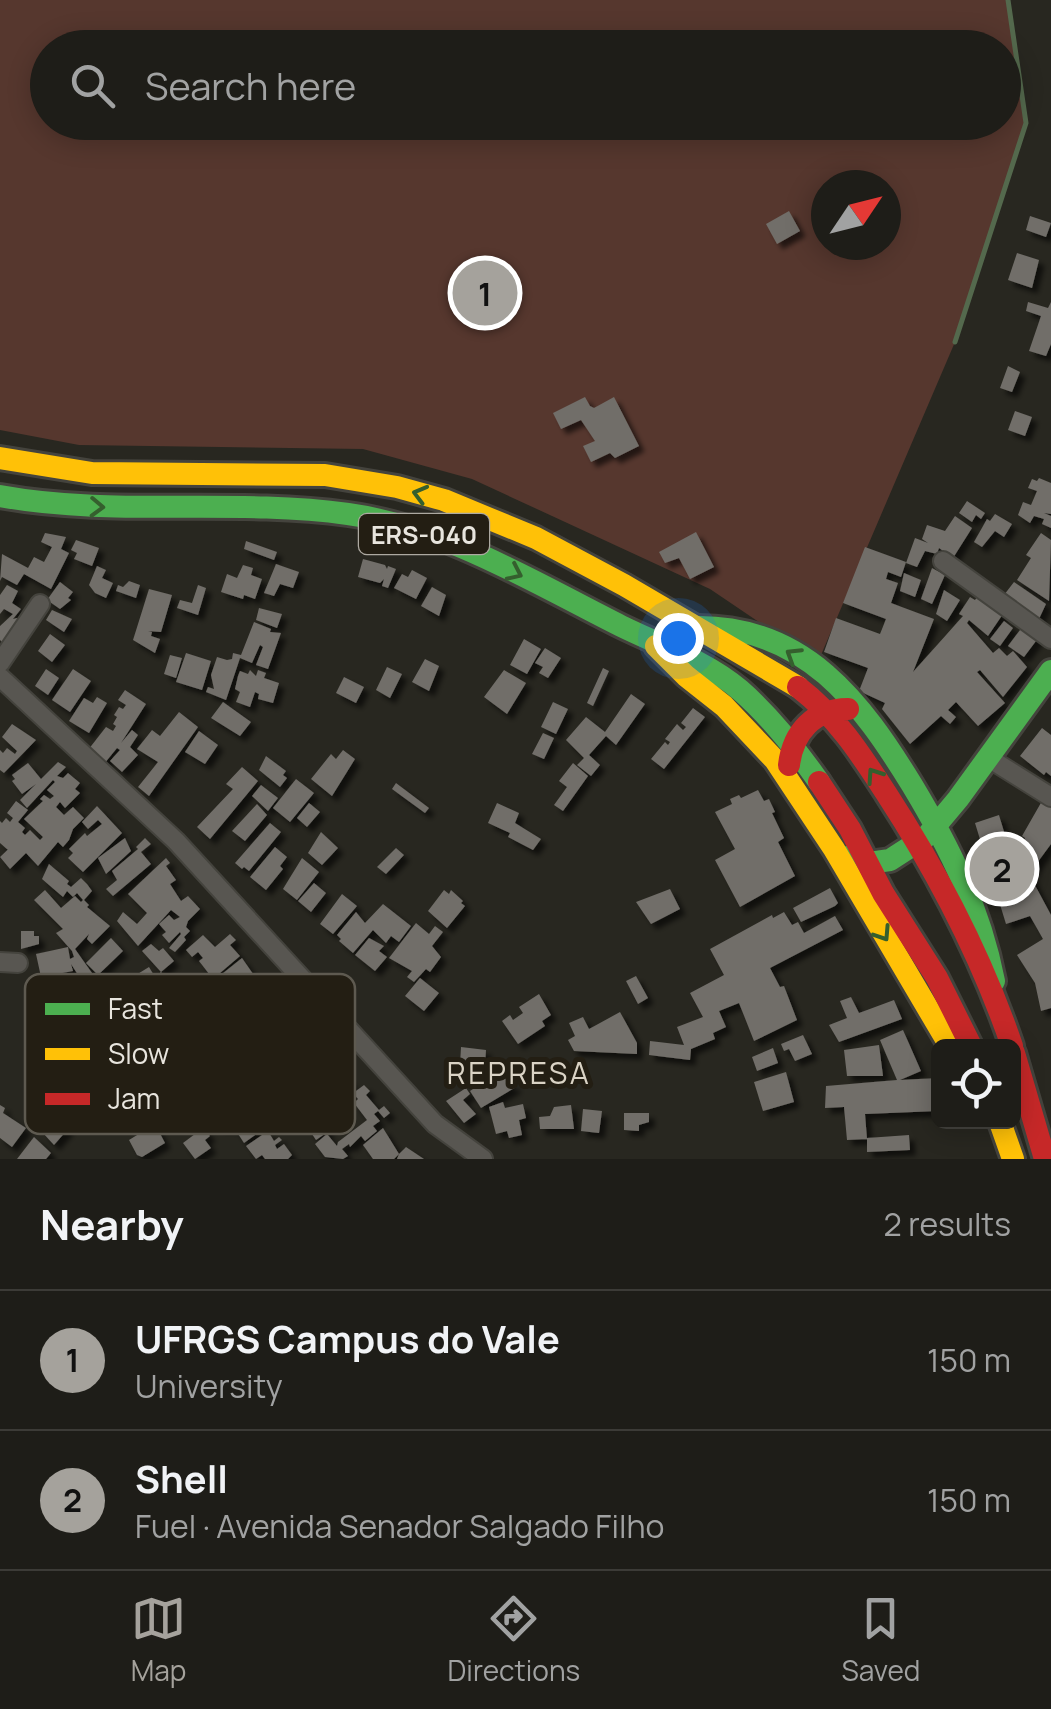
<!DOCTYPE html>
<html lang="en">
<head>
<meta charset="utf-8">
<style>
  :root { --surface:#1e1d18; --page:#262621; --text:#f1f3f6; --muted:#a1a2a2; --line:#3c3b37; --accent:#a5a29c }
  body { margin:0; font-family:Manrope,sans-serif; background:var(--page); color:var(--text) }
  .controls { position:absolute; right:30px; bottom:30px; display:grid; overflow:hidden; border-radius:15px; box-shadow:0 5px 25px #0003 }
  .controls button { width:90px; height:90px; display:grid; place-items:center; padding:0; border:0; border-bottom:2px solid var(--line); background:var(--surface); color:var(--text); font:50px sans-serif }
  .compass { position:absolute; left:811px; top:170px; width:90px; height:90px; border-radius:50%; background:var(--surface); box-shadow:0 5px 25px #0003; rotate:55deg }
  .you { position:absolute; left:678px; top:638px; width:35px; height:35px; margin:-25px; border:8px solid #fff; border-radius:50%; background:#1a73e8; box-shadow:0 0 0 15px #1a73e833 }
  .badge { display:grid; place-items:center; width:65px; height:65px; border-radius:50%; background:var(--accent); color:#111; font-size:32px; font-weight:700 }
  .pin { position:absolute; translate:-50% -50%; border:5px solid #fff; box-shadow:0 2px 10px #0006 }
  .list { margin:0; padding:0; list-style:none }
  h2 { display:flex; justify-content:space-between; align-items:center; height:130px; margin:0; padding:0 40px; font-size:42px }
  h2 small { font-size:32px; font-weight:400; color:var(--muted) }
  .list li { display:grid; grid-template-columns:65px 1fr auto; gap:30px; align-items:center; box-sizing:border-box; height:140px; padding:0 40px; border-top:2px solid var(--line) }
  .list b { display:block; font-size:38px; white-space:nowrap }
  .list p { margin:0; font-size:32px; white-space:nowrap; color:var(--muted) }
  .list em { font-size:32px; font-style:normal; color:var(--muted) }
  .icon { flex:none; width:55px; height:55px; fill:none; stroke:currentColor; stroke-width:2; stroke-linecap:round; stroke-linejoin:round }
  .map { position:relative; flex:none; width:1051px; height:1159px; overflow:hidden }
  .search { position:absolute; background:var(--surface); box-shadow:0 5px 25px #0003; left:30px; right:30px; top:30px; height:110px; display:flex; align-items:center; gap:25px; box-sizing:border-box; padding:0 35px; border-radius:55px; color:var(--muted); font-size:38px }
  .sheet { height:410px; background:var(--surface) }
  nav { display:flex; justify-content:space-around; align-items:center; box-sizing:border-box; height:140px; border-top:2px solid var(--line); background:var(--surface); font-size:28px; color:var(--muted) }
  nav a { display:grid; justify-items:center; gap:5px }
  nav .on { color:var(--accent) }
  .map>svg:first-child { display:block }
  .green { fill:#56372e; fill-rule:evenodd }
  .lines { fill:none; stroke-linecap:round; stroke-linejoin:round }
  .stream { stroke:#54694d; stroke-width:5 }
  .building { fill:#716e69; filter:url(#shadow) }
  .street-casing { stroke:#44433d; stroke-width:22 }
  .fast-casing { stroke:#44433d; stroke-width:28 }
  .slow-casing { stroke:#44433d; stroke-width:28 }
  .jam-casing { stroke:#44433d; stroke-width:28 }
  .street { stroke:#585651; stroke-width:18 }
  .fast { stroke:#4caf50; stroke-width:22 }
  .slow { stroke:#ffc107; stroke-width:22 }
  .jam { stroke:#c62828; stroke-width:22 }
  .oneway { stroke:#355f2e }
  .labels { text-anchor:middle; dominant-baseline:central; stroke-width:10; stroke-linejoin:round; paint-order:stroke }
  .shield { fill:#231e13; stroke:#ada9a1; stroke-width:2.5 }
  .shield-label { font-size:25px; font-weight:bold; fill:#e8e5de }
  .neighbourhood-label { font-size:30px; letter-spacing:2.5px; fill:#dad3c5; stroke:#231e13 }
  .key { fill:#231e13; stroke:#5e5a50; stroke-width:2.5 }
  .key-label { font-size:28px; fill:#e8e5de }
</style>
</head>
<body>
<div class="map">
<svg width="1051" height="1159" viewBox="0 0 1051 1159">
  <defs>
    <filter id="shadow"><feDropShadow dx="5.5" dy="5.5" stdDeviation="2.5" flood-color="#0009"/></filter>
  </defs>
  <rect width="100%" height="100%" fill="#282720"/>
  <path class="green" d="M 0,0 L 1008,0 L 1026,123 L 955,342 L 818,662 L 710,589 L 472,479 L 363,449 L 79,445 L 0,430 ZM 48,48 L 1004,48 L 1004,122 L 48,122 ZM 826,185 L 886,185 L 886,245 L 826,245 Z"/>
  <g class="lines">
    <path class="stream" d="M 955,342 L 1026,123 L 1008,0"/>
  </g>
  <path class="building" d="M 789,211 L 800,231 L 777,244 L 766,224 Z
    M 1030,216 L 1051,223 L 1046,237 L 1026,230 Z
    M 1017,253 L 1039,260 L 1032,288 L 1008,280 Z
    M 1028,302 L 1048,308 L 1051,302 L 1051,344 L 1046,356 L 1029,351 L 1041,316 L 1026,311 Z
    M 1008,366 L 1020,372 L 1012,392 L 1000,388 Z
    M 585,397 L 590,406 L 594,408 L 614,397 L 639,446 L 615,458 L 610,453 L 591,462 L 583,446 L 595,441 L 581,420 L 561,429 L 553,413 Z
    M 1015,411 L 1032,417 L 1025,436 L 1008,430 Z
    M 1039,478 L 1051,483 L 1051,514 L 1044,513 L 1051,516 L 1051,528 L 1042,524 L 1044,519 L 1034,516 L 1030,523 L 1018,515 L 1023,502 L 1031,505 L 1037,491 L 1028,488 L 1032,479 L 1037,481 Z
    M 967,501 L 985,513 L 981,519 L 976,515 L 972,522 L 959,513 Z
    M 995,514 L 1012,524 L 1004,537 L 995,531 L 982,547 L 974,542 L 987,519 L 990,521 Z
    M 955,516 L 972,528 L 953,558 L 939,548 L 937,554 L 925,551 L 917,567 L 906,563 L 915,538 L 928,543 L 922,539 L 927,525 L 945,531 Z
    M 696,532 L 714,567 L 690,579 L 679,558 L 665,563 L 659,552 Z
    M 45,533 L 66,537 L 61,549 L 69,553 L 51,589 L 24,574 L 17,585 L 2,577 L 0,581 L 2,554 L 28,568 L 34,557 L 44,562 L 52,547 L 41,542 Z
    M 1041,533 L 1051,540 L 1049,601 L 1017,580 L 1031,558 L 1026,555 Z
    M 76,540 L 99,548 L 92,566 L 74,559 L 77,553 L 71,550 Z
    M 246,541 L 277,552 L 274,560 L 244,549 Z
    M 865,547 L 906,562 L 901,577 L 888,572 L 886,579 L 898,583 L 891,603 L 934,619 L 913,672 L 963,616 L 959,614 L 970,597 L 975,600 L 977,597 L 1003,614 L 988,636 L 969,620 L 967,623 L 993,653 L 999,648 L 1007,656 L 1013,651 L 1027,667 L 1003,697 L 980,670 L 977,672 L 1005,703 L 978,726 L 956,702 L 948,710 L 956,717 L 950,724 L 941,716 L 910,744 L 882,709 L 885,703 L 859,691 L 868,668 L 824,652 L 836,618 L 880,634 L 886,619 L 843,603 Z
    M 363,559 L 385,565 L 387,569 L 388,566 L 396,569 L 388,588 L 382,586 L 384,579 L 380,583 L 358,577 Z
    M 276,564 L 299,572 L 293,588 L 280,584 L 274,596 L 264,593 Z
    M 243,565 L 253,568 L 251,575 L 262,579 L 255,599 L 244,595 L 243,599 L 221,592 L 227,574 L 237,578 Z
    M 97,566 L 106,570 L 102,578 L 113,583 L 106,598 L 95,593 L 89,585 Z
    M 932,568 L 945,575 L 932,604 L 921,599 Z
    M 412,570 L 427,578 L 416,599 L 394,588 L 402,574 L 408,577 Z
    M 904,573 L 921,580 L 915,597 L 900,591 Z
    M 129,581 L 140,585 L 136,598 L 116,591 L 118,585 L 123,587 Z
    M 60,582 L 73,592 L 68,598 L 71,600 L 60,609 L 47,600 Z
    M 1014,582 L 1046,604 L 1038,621 L 1004,595 Z
    M 7,585 L 18,591 L 12,603 L 21,609 L 13,619 L 17,618 L 23,625 L 3,643 L 0,640 L 0,626 L 13,614 L 4,609 L 0,614 L 0,595 Z
    M 198,585 L 206,588 L 198,615 L 177,608 L 180,600 L 192,603 Z
    M 432,587 L 446,595 L 439,616 L 421,606 Z
    M 149,589 L 172,595 L 161,632 L 148,631 L 152,632 L 151,636 L 160,639 L 155,653 L 133,640 Z
    M 944,590 L 960,600 L 947,621 L 936,614 Z
    M 259,608 L 282,614 L 277,628 L 256,620 Z
    M 52,610 L 72,619 L 64,632 L 46,620 Z
    M 1004,621 L 1013,628 L 1000,646 L 990,639 Z
    M 254,622 L 271,629 L 270,632 L 281,633 L 268,669 L 256,665 L 263,647 L 260,645 L 252,663 L 240,658 L 226,700 L 206,692 L 208,687 L 214,689 L 211,675 L 217,657 L 227,660 L 232,659 L 233,653 L 241,655 Z
    M 1023,626 L 1039,637 L 1024,657 L 1008,646 Z
    M 50,634 L 65,645 L 52,662 L 38,651 Z
    M 524,639 L 541,649 L 527,674 L 510,665 Z
    M 545,648 L 561,658 L 548,678 L 539,673 L 543,667 L 535,663 Z
    M 186,653 L 211,661 L 202,690 L 176,682 Z
    M 170,655 L 182,658 L 176,678 L 164,674 Z
    M 425,659 L 439,666 L 429,691 L 412,682 Z
    M 387,667 L 402,674 L 390,698 L 376,690 Z
    M 603,668 L 609,671 L 593,706 L 587,703 Z
    M 46,669 L 59,678 L 48,695 L 35,686 Z
    M 73,669 L 91,681 L 70,712 L 52,700 Z
    M 250,670 L 256,676 L 258,670 L 266,673 L 264,678 L 279,683 L 273,703 L 258,699 L 259,694 L 255,692 L 250,707 L 236,702 L 240,692 L 235,689 L 238,676 L 240,671 L 248,674 Z
    M 504,670 L 526,683 L 507,714 L 484,697 Z
    M 344,677 L 364,687 L 356,703 L 336,693 Z
    M 125,690 L 146,704 L 121,743 L 132,730 L 138,735 L 130,747 L 138,755 L 122,772 L 110,761 L 120,750 L 117,748 L 104,764 L 88,750 L 106,727 L 113,731 L 116,726 L 113,724 L 117,717 L 114,715 L 119,707 L 123,709 L 126,705 L 118,700 Z
    M 631,694 L 645,704 L 616,745 L 606,736 L 589,755 L 600,765 L 591,776 L 577,765 L 584,758 L 566,740 L 586,717 L 605,732 Z
    M 97,697 L 107,703 L 89,733 L 69,721 L 84,698 L 93,703 Z
    M 223,702 L 251,722 L 240,736 L 211,718 Z
    M 553,702 L 568,709 L 556,734 L 541,727 Z
    M 693,708 L 705,717 L 664,769 L 651,759 L 665,742 L 668,745 L 670,742 L 665,739 L 677,724 L 683,730 L 686,727 L 681,723 Z
    M 179,712 L 198,727 L 149,796 L 138,787 L 158,762 L 137,749 L 152,730 L 160,736 Z
    M 12,724 L 36,740 L 4,773 L 0,770 L 0,750 L 3,753 L 7,748 L 15,754 L 17,751 L 2,737 Z
    M 1042,728 L 1051,735 L 1051,776 L 1046,772 L 1044,775 L 1020,756 Z
    M 199,731 L 218,745 L 205,764 L 185,752 Z
    M 543,733 L 554,738 L 544,759 L 532,754 Z
    M 343,750 L 355,759 L 332,796 L 311,779 L 331,754 L 336,759 Z
    M 266,756 L 286,771 L 283,775 L 287,778 L 280,787 L 259,770 Z
    M 58,762 L 66,767 L 57,776 L 63,778 L 68,773 L 80,783 L 75,789 L 80,793 L 65,808 L 60,802 L 56,807 L 64,815 L 73,807 L 84,818 L 73,829 L 69,840 L 63,847 L 58,842 L 38,866 L 26,853 L 10,869 L 0,857 L 19,839 L 8,850 L 0,843 L 0,821 L 2,823 L 6,818 L 10,822 L 13,818 L 7,813 L 16,801 L 28,810 L 18,822 L 25,828 L 22,832 L 25,835 L 30,830 L 40,840 L 43,837 L 24,819 L 43,801 L 40,799 L 44,795 L 50,799 L 54,796 L 47,790 L 55,782 L 53,780 L 27,808 L 20,800 L 36,784 L 22,794 L 12,781 L 15,779 L 12,775 L 28,763 L 41,779 Z
    M 573,763 L 588,776 L 563,811 L 554,805 L 567,787 L 559,781 Z
    M 242,767 L 258,781 L 210,839 L 197,827 L 233,789 L 226,784 Z
    M 296,779 L 314,793 L 290,822 L 273,808 Z
    M 396,783 L 429,808 L 425,813 L 392,789 Z
    M 261,785 L 278,798 L 268,811 L 252,796 Z
    M 758,790 L 764,801 L 769,799 L 775,812 L 772,813 L 784,838 L 778,842 L 795,876 L 740,907 L 715,860 L 735,849 L 715,812 L 732,804 L 730,799 L 739,795 L 741,798 Z
    M 1042,801 L 1051,805 L 1051,844 L 1029,874 L 1014,866 L 1021,885 L 1029,874 L 1051,915 L 1051,1008 L 1041,1011 L 1035,983 L 1017,955 L 1043,939 L 1030,916 L 1006,924 L 975,823 L 999,815 L 1014,865 L 1025,838 L 1022,836 Z
    M 309,803 L 320,812 L 307,827 L 297,818 Z
    M 497,803 L 519,813 L 515,823 L 541,839 L 533,850 L 508,837 L 510,833 L 488,823 Z
    M 257,804 L 267,815 L 245,841 L 232,831 Z
    M 97,806 L 122,833 L 83,872 L 68,858 L 73,853 L 69,849 L 85,833 L 87,836 L 102,824 L 98,820 L 88,829 L 82,822 Z
    M 270,823 L 281,832 L 249,871 L 244,867 L 242,869 L 235,863 Z
    M 321,832 L 338,848 L 322,865 L 308,853 Z
    M 125,838 L 131,851 L 106,874 L 98,858 Z
    M 145,838 L 151,844 L 141,852 L 151,864 L 113,896 L 106,889 L 117,880 L 112,871 L 138,849 L 136,847 Z
    M 275,847 L 287,857 L 280,866 L 283,869 L 266,890 L 250,877 Z
    M 396,848 L 404,855 L 386,874 L 377,867 Z
    M 166,858 L 170,863 L 166,866 L 176,880 L 170,884 L 181,901 L 188,896 L 200,909 L 188,921 L 186,927 L 190,931 L 184,937 L 186,940 L 175,952 L 169,948 L 181,934 L 180,932 L 169,943 L 162,935 L 166,932 L 159,924 L 169,915 L 174,920 L 180,917 L 171,910 L 138,946 L 117,921 L 123,912 L 137,924 L 147,913 L 128,894 Z
    M 302,858 L 319,872 L 297,900 L 283,889 Z
    M 49,864 L 69,881 L 67,884 L 71,887 L 81,878 L 87,884 L 92,891 L 84,900 L 89,905 L 87,907 L 110,926 L 92,944 L 87,939 L 89,934 L 75,949 L 92,973 L 82,981 L 71,964 L 73,971 L 41,977 L 36,954 L 68,947 L 70,959 L 74,957 L 72,951 L 56,933 L 63,929 L 34,900 L 45,890 L 61,908 L 75,896 L 81,902 L 83,900 L 77,893 L 73,897 L 67,891 L 63,897 L 42,879 Z
    M 314,883 L 326,893 L 311,912 L 298,901 Z
    M 830,888 L 838,903 L 835,906 L 801,922 L 793,908 Z
    M 670,889 L 680,909 L 651,924 L 636,902 Z
    M 444,890 L 449,894 L 451,890 L 463,901 L 461,903 L 465,906 L 447,928 L 428,911 Z
    M 342,894 L 357,906 L 333,934 L 320,924 Z
    M 383,904 L 411,926 L 399,942 L 391,936 L 386,943 L 373,930 L 353,953 L 339,941 L 341,939 L 337,935 L 356,912 L 365,923 Z
    M 784,912 L 792,925 L 798,922 L 804,933 L 835,916 L 843,930 L 770,968 L 780,987 L 784,986 L 797,1020 L 754,1041 L 739,1003 L 719,1011 L 726,1027 L 713,1033 L 715,1039 L 691,1049 L 690,1060 L 649,1055 L 650,1041 L 684,1045 L 677,1027 L 703,1017 L 690,993 L 724,975 L 710,949 L 772,915 L 773,918 Z
    M 416,923 L 429,934 L 435,926 L 443,932 L 432,946 L 441,957 L 430,972 L 426,969 L 414,982 L 407,977 L 412,971 L 389,958 Z
    M 21,931 L 34,931 L 34,936 L 39,936 L 39,944 L 21,949 Z
    M 230,934 L 236,940 L 230,945 L 240,956 L 213,979 L 199,961 L 203,958 L 198,952 L 192,957 L 186,950 L 203,935 L 215,947 Z
    M 111,938 L 123,951 L 98,975 L 86,963 Z
    M 369,938 L 384,946 L 379,951 L 387,957 L 375,971 L 355,955 Z
    M 151,944 L 159,951 L 163,948 L 174,961 L 161,972 L 142,951 Z
    M 242,958 L 260,984 L 270,977 L 283,992 L 277,996 L 283,1003 L 274,1010 L 278,1016 L 285,1011 L 302,1034 L 273,1055 L 256,1033 L 246,1040 L 234,1024 L 241,1018 L 232,1005 L 247,993 L 246,991 L 222,1008 L 216,1000 L 226,992 L 222,988 L 229,983 L 222,974 Z
    M 149,967 L 155,977 L 161,972 L 175,990 L 148,1007 L 134,981 L 138,978 L 136,975 Z
    M 636,976 L 648,998 L 638,1004 L 626,981 Z
    M 420,978 L 439,993 L 424,1011 L 405,996 Z
    M 539,994 L 551,1015 L 542,1021 L 545,1026 L 518,1044 L 502,1021 L 510,1015 L 513,1020 L 523,1013 L 519,1007 Z
    M 851,997 L 859,1013 L 894,1000 L 902,1019 L 839,1042 L 829,1025 L 847,1018 L 840,1001 Z
    M 620,1012 L 637,1043 L 637,1054 L 574,1051 L 568,1040 L 575,1036 L 569,1023 L 583,1017 L 589,1029 Z
    M 903,1030 L 921,1071 L 900,1080 L 938,1078 L 938,1111 L 865,1114 L 867,1139 L 847,1140 L 844,1107 L 825,1108 L 826,1086 L 897,1080 L 880,1040 Z
    M 803,1035 L 812,1054 L 795,1061 L 789,1049 L 784,1051 L 781,1044 Z
    M 879,1045 L 883,1076 L 847,1076 L 844,1050 Z
    M 461,1047 L 486,1050 L 485,1066 L 460,1065 Z
    M 333,1048 L 341,1058 L 337,1062 L 356,1091 L 364,1085 L 370,1091 L 366,1095 L 379,1110 L 384,1106 L 390,1113 L 384,1118 L 378,1111 L 374,1114 L 380,1121 L 373,1126 L 377,1131 L 365,1141 L 361,1136 L 350,1147 L 349,1144 L 342,1149 L 348,1156 L 343,1159 L 325,1157 L 315,1144 L 327,1134 L 337,1146 L 338,1142 L 367,1120 L 354,1103 L 358,1099 L 353,1093 L 334,1104 L 320,1119 L 329,1131 L 316,1140 L 308,1128 L 318,1120 L 304,1102 L 324,1088 L 317,1078 L 326,1071 L 320,1058 Z
    M 773,1048 L 778,1063 L 757,1071 L 752,1057 Z
    M 500,1071 L 511,1086 L 514,1084 L 516,1087 L 481,1108 L 470,1091 Z
    M 786,1072 L 794,1102 L 763,1111 L 754,1082 Z
    M 466,1088 L 470,1094 L 463,1100 L 476,1114 L 464,1123 L 446,1101 Z
    M 238,1100 L 262,1130 L 244,1143 L 233,1126 L 229,1128 L 226,1124 L 222,1128 L 217,1121 L 222,1118 L 218,1113 Z
    M 503,1102 L 505,1108 L 523,1104 L 526,1118 L 519,1120 L 522,1135 L 509,1138 L 507,1131 L 496,1134 L 489,1107 Z
    M 0,1105 L 5,1108 L 3,1113 L 26,1128 L 12,1147 L 0,1138 Z
    M 571,1105 L 574,1129 L 540,1129 L 539,1117 L 550,1116 L 554,1107 Z
    M 583,1109 L 602,1111 L 599,1133 L 581,1131 Z
    M 49,1113 L 56,1120 L 60,1116 L 68,1129 L 54,1145 L 43,1133 L 47,1129 L 43,1125 L 47,1121 L 44,1118 Z
    M 624,1113 L 649,1113 L 649,1122 L 639,1125 L 639,1131 L 624,1130 Z
    M 155,1124 L 165,1143 L 142,1157 L 137,1155 L 129,1140 Z
    M 201,1125 L 210,1136 L 205,1140 L 211,1148 L 195,1159 L 183,1143 L 199,1131 L 196,1128 Z
    M 383,1128 L 399,1154 L 406,1147 L 424,1159 L 397,1159 L 399,1154 L 394,1159 L 373,1159 L 363,1145 Z
    M 268,1131 L 274,1141 L 279,1137 L 282,1140 L 275,1145 L 277,1149 L 284,1144 L 292,1155 L 288,1159 L 265,1159 L 262,1155 L 256,1159 L 246,1146 Z
    M 909,1135 L 910,1150 L 867,1152 L 867,1138 Z
    M 34,1137 L 51,1153 L 46,1159 L 17,1159 Z"/>
  <g class="lines">
    <g class="street-casing">
      <path id="street" d="M 943,561 L 1051,639
        M 0,663 L 40,604
        M 0,677 L 176,841 L 435,1124 L 483,1159
        M 987,757 L 1051,797
        M 0,962 L 18,963"/>
    </g>
    <g class="fast-casing">
      <path id="fast" d="M 0,496 C 115,517 232,498 348,514 C 444,527 535,583 621,626 C 660,645 707,662 740,690 C 771,717 796,749 819,782
        M 697,627 C 805,626 861,702 912,785 C 950,848 980,909 994,981
        M 848,857 L 869,863 L 890,860 L 927,836 L 958,799 L 1051,671"/>
    </g>
    <g class="slow-casing">
      <path id="slow" d="M 0,458 L 92,473 L 325,475 L 397,487 L 444,500 L 536,538 L 624,585 L 798,687
        M 656,646 L 686,676 L 724,706 L 775,760 L 834,849 L 950,1046
        M 1000,1122 L 1013,1159"/>
    </g>
    <g class="jam-casing">
      <path id="jam" d="M 798,687 C 836,716 860,753 886,793 C 938,873 981,955 1012,1046
        M 789,765 C 793,732 814,709 848,709
        M 819,782 L 850,829 L 883,893 L 937,978 L 971,1046
        M 1014,1053 L 1045,1159"/>
    </g>
    <use href="#street" class="street"/>
    <use href="#fast" class="fast"/>
    <use href="#slow" class="slow"/>
    <use href="#jam" class="jam"/>
  </g>
  <defs><path id="oneway-chevron" d="M-2-3.5L2.5 0L-2 3.5" fill="none" stroke-width="1.6" stroke-linecap="round" stroke-linejoin="round" transform="scale(2.5)"/></defs>
  <g class="oneway">
    <use href="#oneway-chevron" transform="translate(420 494) rotate(-165)"/>
    <use href="#oneway-chevron" transform="translate(97 507) rotate(2)"/>
    <use href="#oneway-chevron" transform="translate(515 573) rotate(25)"/>
    <use href="#oneway-chevron" transform="translate(793 655) rotate(-148)"/>
    <use href="#oneway-chevron" transform="translate(874 775) rotate(-124)"/>
    <use href="#oneway-chevron" transform="translate(883 934) rotate(57)"/>
  </g>
  <g class="labels">
    <rect class="shield" x="359" y="514" width="130" height="40" rx="8"/>
    <g class="shield-label">
      <text x="424" y="534">ERS-040</text>
    </g>
    <g class="neighbourhood-label">
      <text x="519" y="1072">REPRESA</text>
    </g>
  </g>
  <rect x="25" y="974" width="330" height="160" rx="15" class="key"/>
  <rect x="45" y="1003" width="45" height="12" fill="#4caf50"/>
  <rect x="45" y="1048" width="45" height="12" fill="#ffc107"/>
  <rect x="45" y="1093" width="45" height="12" fill="#c62828"/>
  <g class="key-label">
    <text x="108" y="1019">Fast</text>
    <text x="108" y="1064">Slow</text>
    <text x="108" y="1109">Jam</text>
  </g>
</svg>
<div class="controls">
<button><svg class="icon" aria-label="locate" viewBox="0 0 24 24"><circle cx="12" cy="12" r="6"/><path d="M12 2v4M12 18v4M2 12h4M18 12h4"/></svg></button>
</div>
<svg class="compass" viewBox="-18 -18 36 36"><path d="M0-13l5 13h-10z" fill="#e53935"/><path d="M0 13l5-13h-10z" fill="#a1a2a2"/></svg>
<div class="you"></div>
<div class="pin badge" style="left:485px;top:293px">1</div>
<div class="pin badge" style="left:1002px;top:869px">2</div>
<div class="search"><svg class="icon" aria-label="search" viewBox="0 0 24 24"><circle cx="10" cy="10" r="6"/><path d="M15 15l6 6"/></svg>Search here</div>
</div>
<section class="sheet">
<h2>Nearby<small>2 results</small></h2>
<ul class="list">
<li><span class="badge">1</span><div><b>UFRGS Campus do Vale</b><p>University</p></div><em>150 m</em></li>
<li><span class="badge">2</span><div><b>Shell</b><p>Fuel · Avenida Senador Salgado Filho</p></div><em>150 m</em></li>
</ul>
</section>
<nav>
<a class="on"><svg class="icon" aria-label="map" viewBox="0 0 24 24"><path d="M3 6l6-2 6 2 6-2v14l-6 2-6-2-6 2zM9 4v14M15 6v14"/></svg>Map</a>
<a><svg class="icon" aria-label="directions" viewBox="0 0 24 24"><path d="M12 3l9 9-9 9-9-9zM9 14v-3h6M13 9l2 2-2 2"/></svg>Directions</a>
<a><svg class="icon" aria-label="saved" viewBox="0 0 24 24"><path d="M7 4h10v16l-5-4-5 4z"/></svg>Saved</a>
</nav>
</body>
</html>
